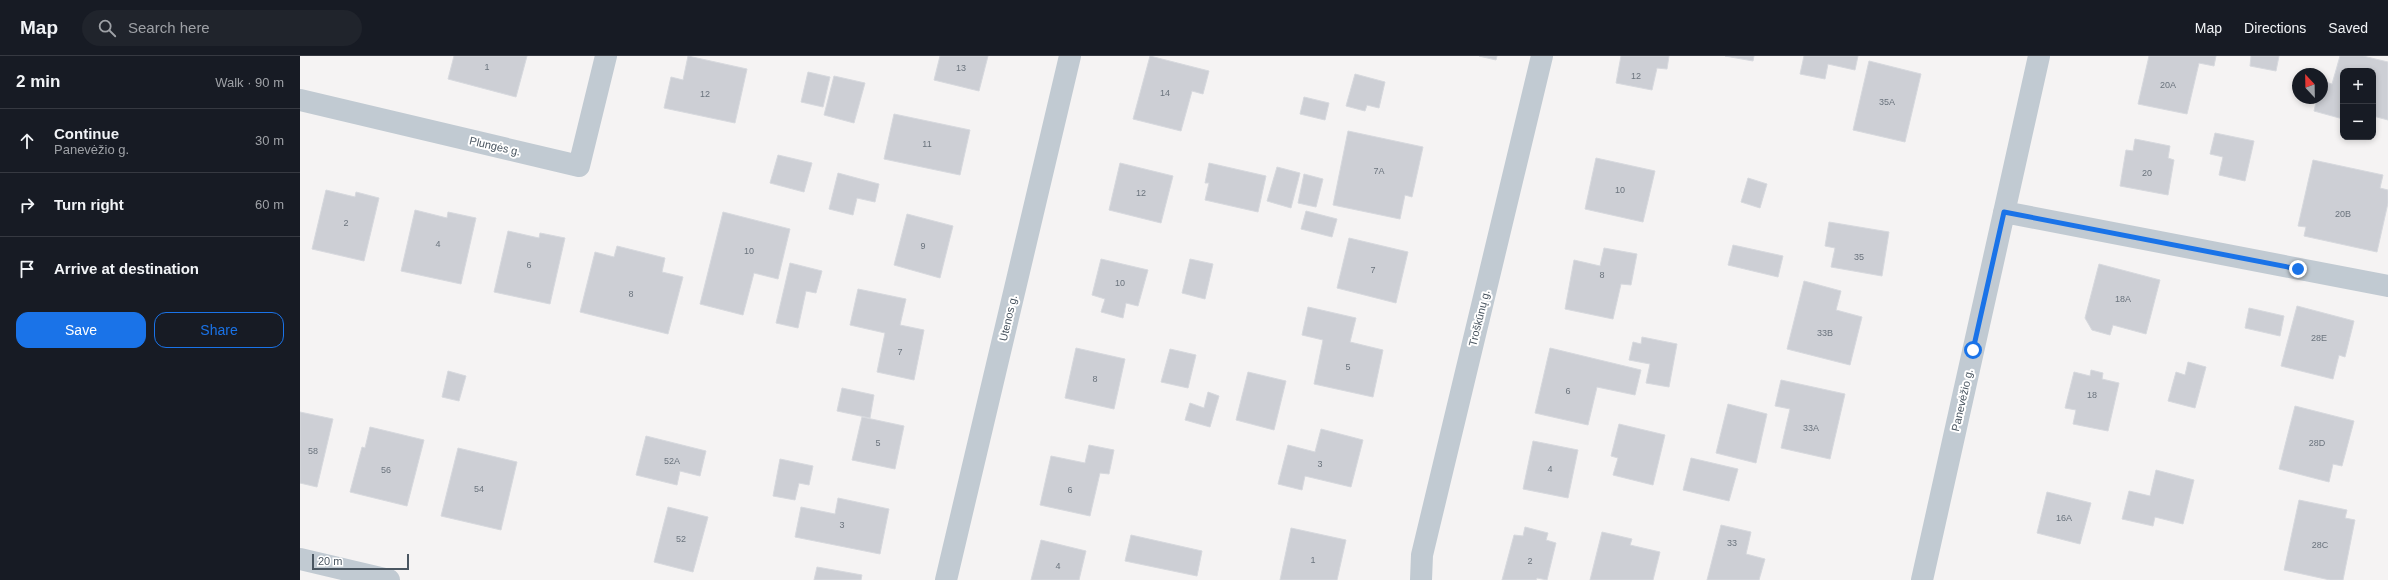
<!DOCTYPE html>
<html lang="en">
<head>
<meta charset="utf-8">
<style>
  :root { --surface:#171b24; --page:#20242c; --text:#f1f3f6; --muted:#9ea1a6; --line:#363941; --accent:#1a73e8 }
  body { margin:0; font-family:Helvetica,sans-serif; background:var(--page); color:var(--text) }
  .controls { position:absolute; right:12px; top:12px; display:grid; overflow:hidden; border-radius:8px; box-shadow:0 2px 6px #0003 }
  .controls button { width:36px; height:36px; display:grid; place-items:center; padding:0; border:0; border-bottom:1px solid var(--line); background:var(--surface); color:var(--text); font:20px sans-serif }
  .compass { position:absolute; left:1992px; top:12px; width:36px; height:36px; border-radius:50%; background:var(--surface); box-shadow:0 2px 6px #0003; rotate:338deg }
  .scale { position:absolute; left:12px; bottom:10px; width:97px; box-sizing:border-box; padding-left:4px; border:2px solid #4a5661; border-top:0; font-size:11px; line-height:14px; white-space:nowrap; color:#4a5661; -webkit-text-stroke:3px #fff; paint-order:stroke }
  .stop { position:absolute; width:12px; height:12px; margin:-9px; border:3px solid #1a73e8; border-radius:50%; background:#fff }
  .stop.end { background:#1a73e8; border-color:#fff; box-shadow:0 1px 4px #0008 }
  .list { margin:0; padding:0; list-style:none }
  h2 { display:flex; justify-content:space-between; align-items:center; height:52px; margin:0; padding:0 16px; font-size:17px }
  h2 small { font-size:13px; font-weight:400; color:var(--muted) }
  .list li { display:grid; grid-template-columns:26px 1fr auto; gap:12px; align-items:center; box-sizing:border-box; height:64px; padding:0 16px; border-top:1px solid var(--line) }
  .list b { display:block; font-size:15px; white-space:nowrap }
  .list p { margin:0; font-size:13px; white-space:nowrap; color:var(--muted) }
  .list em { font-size:13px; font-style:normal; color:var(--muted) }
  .actions { display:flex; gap:8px; padding:12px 16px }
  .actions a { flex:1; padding:9px 0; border:1px solid var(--accent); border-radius:12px; text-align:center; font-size:14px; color:var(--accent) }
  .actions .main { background:var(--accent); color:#fff }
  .icon { flex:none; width:22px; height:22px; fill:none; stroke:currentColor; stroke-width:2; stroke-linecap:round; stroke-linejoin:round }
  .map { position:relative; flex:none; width:2088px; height:524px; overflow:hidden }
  header { display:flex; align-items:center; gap:24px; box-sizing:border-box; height:56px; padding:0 20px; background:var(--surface); border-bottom:1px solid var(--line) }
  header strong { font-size:19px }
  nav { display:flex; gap:22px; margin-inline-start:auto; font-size:14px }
  .search { width:280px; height:36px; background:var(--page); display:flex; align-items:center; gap:10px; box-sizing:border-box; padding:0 14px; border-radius:22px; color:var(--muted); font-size:15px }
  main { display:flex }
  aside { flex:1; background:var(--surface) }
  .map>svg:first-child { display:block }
  .building { fill:#cdcfd5; stroke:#d7d9de }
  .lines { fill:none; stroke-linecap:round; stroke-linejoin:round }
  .minor { stroke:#c1cad2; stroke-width:22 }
  .route { stroke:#1a73e8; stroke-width:5 }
  .labels { text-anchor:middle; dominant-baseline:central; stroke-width:4; stroke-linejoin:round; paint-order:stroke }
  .number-label { font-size:9px; fill:#6b747e }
  .street-label { font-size:11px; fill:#4a5661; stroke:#fff }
</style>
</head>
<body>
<header>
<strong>Map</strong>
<div class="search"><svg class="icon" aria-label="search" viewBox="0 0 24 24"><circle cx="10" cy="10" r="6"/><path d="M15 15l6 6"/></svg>Search here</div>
<nav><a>Map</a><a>Directions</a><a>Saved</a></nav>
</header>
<main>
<aside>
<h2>2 min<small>Walk · 90 m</small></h2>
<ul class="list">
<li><svg class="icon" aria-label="ahead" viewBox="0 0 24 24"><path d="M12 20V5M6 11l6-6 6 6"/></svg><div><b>Continue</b><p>Panevėžio g.</p></div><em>30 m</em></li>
<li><svg class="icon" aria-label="right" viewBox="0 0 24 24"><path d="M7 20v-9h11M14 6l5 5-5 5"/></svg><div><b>Turn right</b></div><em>60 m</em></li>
<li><svg class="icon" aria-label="arrive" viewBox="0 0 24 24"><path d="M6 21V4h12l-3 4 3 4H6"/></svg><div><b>Arrive at destination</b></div></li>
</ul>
<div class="actions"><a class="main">Save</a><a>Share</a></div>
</aside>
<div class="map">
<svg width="2088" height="524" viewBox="0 0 2088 524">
  <rect width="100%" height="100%" fill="#f5f3f3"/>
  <path class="building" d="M 154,0 L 227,0 L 216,41 L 148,23 Z
    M 388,0 L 447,13 L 435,67 L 364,52 L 371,21 L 383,24 Z
    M 640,0 L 688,0 L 679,35 L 634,24 Z
    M 850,0 L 909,15 L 903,38 L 892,35 L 881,75 L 833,63 Z
    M 1179,0 L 1197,0 L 1196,4 Z
    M 1321,0 L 1369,0 L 1367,13 L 1357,12 L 1352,34 L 1316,27 Z
    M 1425,0 L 1454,0 L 1453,5 Z
    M 1504,0 L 1558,0 L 1555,14 L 1528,8 L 1525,23 L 1500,18 Z
    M 1849,0 L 1916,0 L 1914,10 L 1899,7 L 1887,58 L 1838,48 Z
    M 1951,0 L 1979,0 L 1976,15 L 1950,10 Z
    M 2040,0 L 2063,0 L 2088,6 L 2088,64 L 2073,60 L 2073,15 L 2043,15 L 2043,63 L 2014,55 L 2017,42 L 2022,42 L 2022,25 L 2032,28 Z
    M 1569,5 L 1621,18 L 1605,86 L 1553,74 Z
    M 508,16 L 530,21 L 523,51 L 501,46 Z
    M 1055,18 L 1085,26 L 1079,52 L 1067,49 L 1065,55 L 1046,50 Z
    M 534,20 L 565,27 L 554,67 L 524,59 Z
    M 1004,41 L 1029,47 L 1025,64 L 1000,58 Z
    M 594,58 L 670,74 L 660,119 L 584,103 Z
    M 1048,75 L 1123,91 L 1112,141 L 1105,139 L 1100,163 L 1033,149 Z
    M 1915,77 L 1954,85 L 1945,125 L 1919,119 L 1923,101 L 1910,98 Z
    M 1835,83 L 1870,90 L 1868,102 L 1874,104 L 1868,139 L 1820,130 L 1826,94 L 1833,95 Z
    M 478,99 L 512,107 L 504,136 L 470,127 Z
    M 1296,102 L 1355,115 L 1343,166 L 1285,153 Z
    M 2013,104 L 2083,119 L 2080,132 L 2088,134 L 2088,147 L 2077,196 L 2004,180 L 2006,171 L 1998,170 Z
    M 820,107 L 873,120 L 861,167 L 809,154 Z
    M 909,107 L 966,120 L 958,156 L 905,144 L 909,127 L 905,127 Z
    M 977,111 L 1000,117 L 991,152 L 967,145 Z
    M 538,117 L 579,128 L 575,146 L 557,142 L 553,159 L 529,153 Z
    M 1004,118 L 1023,123 L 1016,151 L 998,147 Z
    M 1448,122 L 1467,128 L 1460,152 L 1441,146 Z
    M 26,134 L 55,141 L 56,136 L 79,142 L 64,205 L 12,193 Z
    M 115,154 L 147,162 L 148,156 L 176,162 L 161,228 L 101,215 Z
    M 1006,155 L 1037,163 L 1032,181 L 1001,173 Z
    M 423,156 L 490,173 L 478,223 L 454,217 L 443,259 L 400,248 Z
    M 607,158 L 653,170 L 640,222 L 594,209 Z
    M 1529,166 L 1589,176 L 1582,220 L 1531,211 L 1535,192 L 1525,190 Z
    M 208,175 L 239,182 L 240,177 L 265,182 L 250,248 L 194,236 Z
    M 1049,182 L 1108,196 L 1096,247 L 1037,232 Z
    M 1433,189 L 1483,200 L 1478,221 L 1428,209 Z
    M 317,190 L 365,202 L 362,216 L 383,221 L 368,278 L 280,256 L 295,196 L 314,201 Z
    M 1304,192 L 1337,198 L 1331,229 L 1321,228 L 1313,263 L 1265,253 L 1274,204 L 1300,210 Z
    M 801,203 L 848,214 L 838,250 L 826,247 L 823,262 L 801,256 L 805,243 L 792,239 Z
    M 890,203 L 913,208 L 905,243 L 882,237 Z
    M 490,207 L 522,215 L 516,237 L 506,235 L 498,272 L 476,267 Z
    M 1799,208 L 1860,224 L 1846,278 L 1813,269 L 1810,279 L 1792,274 L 1785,262 Z
    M 1504,225 L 1541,235 L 1536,254 L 1562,261 L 1550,309 L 1487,293 Z
    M 558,233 L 606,243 L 600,269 L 624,274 L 614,324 L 577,316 L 585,277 L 550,269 Z
    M 1997,250 L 2054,265 L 2045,301 L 2039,299 L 2033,323 L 1981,310 Z
    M 1008,251 L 1056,262 L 1050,286 L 1083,294 L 1073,341 L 1014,328 L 1023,284 L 1002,279 Z
    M 1949,252 L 1984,260 L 1980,280 L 1945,272 Z
    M 1342,281 L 1377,288 L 1369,331 L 1346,327 L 1350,308 L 1329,304 L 1333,286 L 1341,288 Z
    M 776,292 L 825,303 L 814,353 L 765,342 Z
    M 1250,292 L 1341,314 L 1335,339 L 1297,331 L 1288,369 L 1235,357 Z
    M 870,293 L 896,299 L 888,332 L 861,326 Z
    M 1888,306 L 1906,311 L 1895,352 L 1868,345 L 1876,316 L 1885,319 Z
    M 1791,314 L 1803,317 L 1802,323 L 1819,327 L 1808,375 L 1773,368 L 1776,354 L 1765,352 L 1774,316 L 1790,320 Z
    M 148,315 L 166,320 L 159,345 L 142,341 Z
    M 948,316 L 986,325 L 974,374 L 936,364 Z
    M 1481,324 L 1545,338 L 1530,403 L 1481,392 L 1490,353 L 1475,350 Z
    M 542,332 L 574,339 L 570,362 L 537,355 Z
    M 908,336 L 919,340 L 910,371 L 885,364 L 890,347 L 904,352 Z
    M 1428,348 L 1467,358 L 1456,407 L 1416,397 Z
    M 1995,350 L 2054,365 L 2042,410 L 2033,408 L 2029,426 L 1979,413 Z
    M 0,356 L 33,363 L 17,431 L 0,427 Z
    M 562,361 L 604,370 L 595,413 L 552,404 Z
    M 1319,368 L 1365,379 L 1353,429 L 1313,419 L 1318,402 L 1311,400 Z
    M 70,371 L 124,384 L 107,450 L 50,436 L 62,391 L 65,392 Z
    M 1021,373 L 1063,384 L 1051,431 L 1005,420 L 1002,434 L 978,428 L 988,389 L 1015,396 Z
    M 346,380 L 406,395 L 400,420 L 380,415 L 377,429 L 336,419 Z
    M 1233,385 L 1278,394 L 1268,442 L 1223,433 Z
    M 789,389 L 814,394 L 809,418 L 800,417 L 790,460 L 740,449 L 751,400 L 785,407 Z
    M 158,392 L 217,406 L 201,474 L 141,460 Z
    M 1391,402 L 1438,413 L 1429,445 L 1383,434 Z
    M 480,403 L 513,410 L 509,429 L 499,427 L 495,444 L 473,440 Z
    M 1856,414 L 1894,424 L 1883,468 L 1855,461 L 1853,470 L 1822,463 L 1829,435 L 1850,440 Z
    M 1747,436 L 1791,447 L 1780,488 L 1737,477 Z
    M 538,442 L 589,453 L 580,498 L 495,481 L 501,451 L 535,458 Z
    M 1999,444 L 2047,454 L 2045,462 L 2055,464 L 2043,524 L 2030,524 L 1984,514 Z
    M 368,451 L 408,461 L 393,516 L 354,506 Z
    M 1421,469 L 1451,476 L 1446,498 L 1465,503 L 1459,524 L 1407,524 Z
    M 1225,471 L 1248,477 L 1246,484 L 1256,487 L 1247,524 L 1237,522 L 1236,524 L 1202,524 L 1214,479 L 1223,480 Z
    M 991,472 L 1046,484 L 1037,524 L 980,524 Z
    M 1302,476 L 1332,483 L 1330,489 L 1360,496 L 1353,524 L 1290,524 Z
    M 831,479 L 902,495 L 897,520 L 825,505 Z
    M 741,484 L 786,495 L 779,524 L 731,524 Z
    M 517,511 L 562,519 L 561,524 L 514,524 Z"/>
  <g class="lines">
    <path class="minor" d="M 0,44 L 279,110 L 306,0
      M 1704,156 L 2088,230
      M 0,503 L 89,524
      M 646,524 L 770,0
      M 1121,524 L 1122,499 L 1242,0
      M 1622,524 L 1739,0"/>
  </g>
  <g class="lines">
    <path class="route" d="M 1673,294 L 1704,156 L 1998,213"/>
  </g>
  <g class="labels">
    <g class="number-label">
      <text x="187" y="11">1</text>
      <text x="661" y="12">13</text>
      <text x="1336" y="20">12</text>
      <text x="1868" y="29">20A</text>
      <text x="865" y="37">14</text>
      <text x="405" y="38">12</text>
      <text x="1587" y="46">35A</text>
      <text x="627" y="88">11</text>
      <text x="1079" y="115">7A</text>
      <text x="1847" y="117">20</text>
      <text x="1320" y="134">10</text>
      <text x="841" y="137">12</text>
      <text x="2043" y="158">20B</text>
      <text x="46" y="167">2</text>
      <text x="138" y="188">4</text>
      <text x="623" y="190">9</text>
      <text x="449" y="195">10</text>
      <text x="1559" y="201">35</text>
      <text x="229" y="209">6</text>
      <text x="1073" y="214">7</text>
      <text x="1302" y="219">8</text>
      <text x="820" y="227">10</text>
      <text x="331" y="238">8</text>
      <text x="1823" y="243">18A</text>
      <text x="1525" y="277">33B</text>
      <text x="2019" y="282">28E</text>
      <text x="600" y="296">7</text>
      <text x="1048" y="311">5</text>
      <text x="795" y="323">8</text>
      <text x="1268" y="335">6</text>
      <text x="1792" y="339">18</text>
      <text x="1511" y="372">33A</text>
      <text x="578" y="387">5</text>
      <text x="2017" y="387">28D</text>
      <text x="13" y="395">58</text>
      <text x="372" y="405">52A</text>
      <text x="1020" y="408">3</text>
      <text x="1250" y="413">4</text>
      <text x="86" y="414">56</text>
      <text x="179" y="433">54</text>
      <text x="770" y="434">6</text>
      <text x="1764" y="462">16A</text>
      <text x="542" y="469">3</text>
      <text x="381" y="483">52</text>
      <text x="1432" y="487">33</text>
      <text x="2020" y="489">28C</text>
      <text x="1013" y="504">1</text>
      <text x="1230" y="505">2</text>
      <text x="758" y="510">4</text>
    </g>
    <g class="street-label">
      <text transform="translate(195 90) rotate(13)">Plungės g.</text>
      <text transform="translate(708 262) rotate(-77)">Utenos g.</text>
      <text transform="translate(1179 262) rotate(-76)">Troškūnų g.</text>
      <text transform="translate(1662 344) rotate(-77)">Panevėžio g.</text>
    </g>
  </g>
</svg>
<div class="controls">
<button>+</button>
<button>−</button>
</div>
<svg class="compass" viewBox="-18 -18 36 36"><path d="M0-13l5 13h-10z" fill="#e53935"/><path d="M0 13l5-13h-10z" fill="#9ea1a6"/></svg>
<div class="scale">20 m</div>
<div class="stop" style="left:1673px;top:294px"></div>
<div class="stop end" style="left:1998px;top:213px"></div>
</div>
</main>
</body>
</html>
